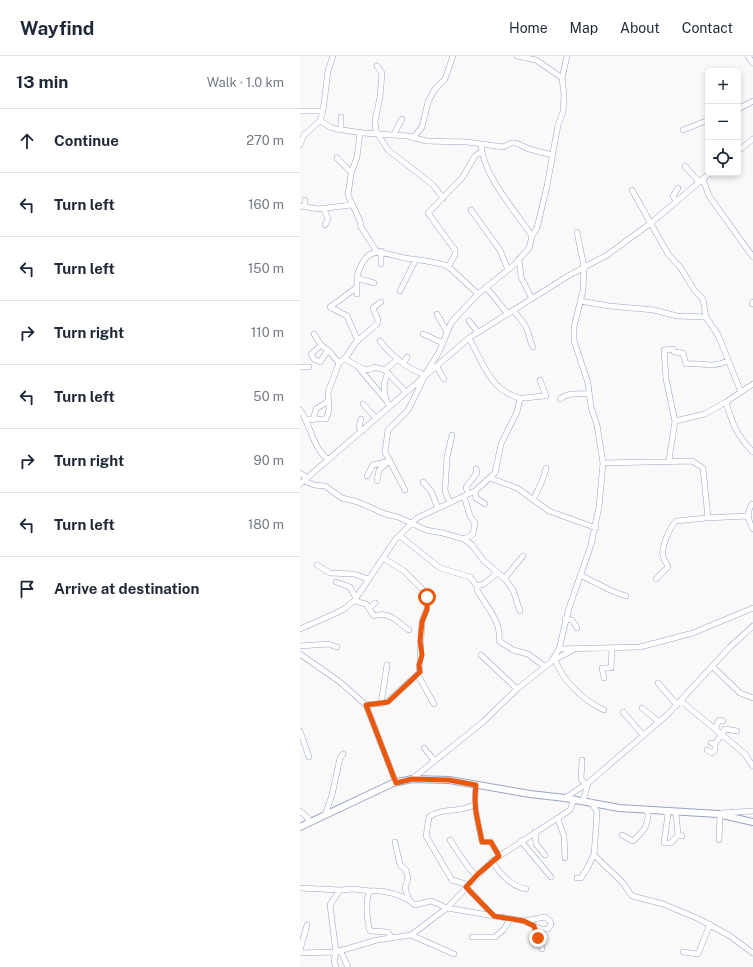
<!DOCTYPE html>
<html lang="en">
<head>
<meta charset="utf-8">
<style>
  :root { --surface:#fff; --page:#f2f2f3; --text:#1f2937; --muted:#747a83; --line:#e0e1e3 }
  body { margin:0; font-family:"Public Sans",sans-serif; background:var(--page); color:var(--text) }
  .controls { position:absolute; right:12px; top:12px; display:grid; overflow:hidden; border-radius:6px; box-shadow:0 2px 6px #0003 }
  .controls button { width:36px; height:36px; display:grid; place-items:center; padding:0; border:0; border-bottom:1px solid var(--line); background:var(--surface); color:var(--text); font:20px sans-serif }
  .stop { position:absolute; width:12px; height:12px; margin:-9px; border:3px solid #ea580c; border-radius:50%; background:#fff }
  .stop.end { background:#ea580c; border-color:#fff; box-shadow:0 1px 4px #0008 }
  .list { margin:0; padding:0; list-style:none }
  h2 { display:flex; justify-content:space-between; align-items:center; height:52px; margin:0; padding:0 16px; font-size:17px }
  h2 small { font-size:13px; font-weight:400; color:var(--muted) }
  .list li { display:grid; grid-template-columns:26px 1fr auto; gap:12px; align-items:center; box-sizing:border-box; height:64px; padding:0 16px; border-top:1px solid var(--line) }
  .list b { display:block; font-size:15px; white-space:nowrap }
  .list em { font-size:13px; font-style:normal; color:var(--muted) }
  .icon { flex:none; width:22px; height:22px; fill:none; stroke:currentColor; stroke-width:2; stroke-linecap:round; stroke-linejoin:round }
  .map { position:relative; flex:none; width:453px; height:911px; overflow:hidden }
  header { display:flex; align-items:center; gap:24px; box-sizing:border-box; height:56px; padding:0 20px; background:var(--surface); border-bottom:1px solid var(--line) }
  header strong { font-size:19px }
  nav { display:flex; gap:22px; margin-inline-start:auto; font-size:14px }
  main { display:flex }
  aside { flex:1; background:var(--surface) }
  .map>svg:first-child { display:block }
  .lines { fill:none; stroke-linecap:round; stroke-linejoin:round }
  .minor-casing { stroke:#98a4c4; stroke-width:6 }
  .major-casing { stroke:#98a4c4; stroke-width:8 }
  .minor { stroke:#fff; stroke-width:5 }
  .major { stroke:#fff; stroke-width:6 }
  .route { stroke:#ea580c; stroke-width:5 }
</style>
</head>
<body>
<header>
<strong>Wayfind</strong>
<nav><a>Home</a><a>Map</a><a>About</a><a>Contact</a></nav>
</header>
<main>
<aside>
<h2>13 min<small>Walk · 1.0 km</small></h2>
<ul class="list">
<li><svg class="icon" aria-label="ahead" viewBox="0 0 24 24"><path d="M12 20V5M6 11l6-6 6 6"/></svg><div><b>Continue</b></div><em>270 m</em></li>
<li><svg class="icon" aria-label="left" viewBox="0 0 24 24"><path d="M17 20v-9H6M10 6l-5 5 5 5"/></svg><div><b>Turn left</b></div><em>160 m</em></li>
<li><svg class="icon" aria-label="left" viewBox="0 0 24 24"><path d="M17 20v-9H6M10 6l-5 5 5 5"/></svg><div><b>Turn left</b></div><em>150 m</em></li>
<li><svg class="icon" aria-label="right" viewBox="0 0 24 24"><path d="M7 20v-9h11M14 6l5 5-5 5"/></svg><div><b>Turn right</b></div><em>110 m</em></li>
<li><svg class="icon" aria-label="left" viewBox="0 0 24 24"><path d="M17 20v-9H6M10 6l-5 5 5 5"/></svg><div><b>Turn left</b></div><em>50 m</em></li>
<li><svg class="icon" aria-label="right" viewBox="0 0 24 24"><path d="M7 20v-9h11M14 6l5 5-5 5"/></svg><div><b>Turn right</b></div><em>90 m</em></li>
<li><svg class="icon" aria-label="left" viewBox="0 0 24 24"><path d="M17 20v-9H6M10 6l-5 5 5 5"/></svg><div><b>Turn left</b></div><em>180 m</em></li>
<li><svg class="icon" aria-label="arrive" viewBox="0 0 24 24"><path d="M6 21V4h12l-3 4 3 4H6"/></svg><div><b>Arrive at destination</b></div></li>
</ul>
</aside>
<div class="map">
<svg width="453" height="911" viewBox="0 0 453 911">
  <rect width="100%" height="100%" fill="#f9f9f9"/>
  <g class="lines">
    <g class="minor-casing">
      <path id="minor" d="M 217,0 L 236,4 L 262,22
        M 448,0 L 453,7
        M 77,10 L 82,17 L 80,41 L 75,65 L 76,75 L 88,94 L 133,129 L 143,142
        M 438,53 L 453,45
        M 0,55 L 23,55 L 28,15 L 33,0
        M 23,55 L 20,65 L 30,71 L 36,73 L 63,77 L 108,80 L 126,85 L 167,86 L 203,91 L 211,87 L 216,87 L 229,93 L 252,99
        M 41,73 L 41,61
        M 383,74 L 406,65
        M 60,76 L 57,101 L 51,118 L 48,139 L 60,165 L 61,171 L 77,196
        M 94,78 L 102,63
        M 113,82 L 122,71 L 128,46 L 135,33 L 145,23 L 153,0
        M 181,88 C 182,118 216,156 232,180
        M 0,89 L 4,79 L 20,65
        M 438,95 L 453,83
        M 37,102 L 51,116
        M 385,110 L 399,126
        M 403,123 L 409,140 L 453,201
        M 332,134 L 368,198 L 380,211 L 395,235 L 403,243 L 406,261 L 418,279 L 441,336 L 426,346 C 432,367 437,380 453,396
        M 376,145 L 373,140 L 378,132
        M 0,150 L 19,153 L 51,149
        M 5,151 L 5,144
        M 24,153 L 28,163 L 25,169
        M 171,154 L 200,194 L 208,214
        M 81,195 L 81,208
        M 219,203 L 221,221 L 232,243
        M 148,211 L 155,199 L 155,194 L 128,157 L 162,122 L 175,100 L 181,96
        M 74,227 L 60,223 L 57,220 C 67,187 80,197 105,202 C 118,204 132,205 145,209 L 151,213 L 178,238
        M 186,231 L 208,258
        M 56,232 L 30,251 L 47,260 L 58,285
        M 100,235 L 116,203
        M 57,238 L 57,220
        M 280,245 L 309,250 L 354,254 L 377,260 L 406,261
        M 452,248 L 453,246
        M 213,254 C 218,261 226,268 228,276 C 230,282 230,286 233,291
        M 137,258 L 147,276
        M 169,265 L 178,276
        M 123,278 L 143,287
        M 169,282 C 182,305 190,334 219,342 C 222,343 240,340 246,340 L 240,324
        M 80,285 C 88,296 108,314 121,317 L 124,322
        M 21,289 L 11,298 L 14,303 L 20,306 L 28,294
        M 45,303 L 63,313 L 69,314 L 74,311 L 85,314 L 106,336
        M 39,307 L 46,301 L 56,286 L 77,268 L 78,264 L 73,252 L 81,246
        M 104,307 L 107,301
        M 0,311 L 9,311
        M 58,311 L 85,343
        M 137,311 L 144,323
        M 85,314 L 98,303
        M 88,317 C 82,328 83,338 89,350
        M 126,317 L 139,296 L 151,267 L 158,259 L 178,238 L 214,209 L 229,192 L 232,180 L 237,172 L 247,130 L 258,69 L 263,56 L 264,39 L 262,22 L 267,0
        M 441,336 L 453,328
        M 260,343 C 268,336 279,338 289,338
        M 63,348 L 76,362
        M 0,354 C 11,369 13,393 28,403
        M 5,363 L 26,363 L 29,354 L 28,336 L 39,307 L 29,295 L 21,289 L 14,278
        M 61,363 L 59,371 L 62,375
        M 13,364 L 16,353 L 28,345
        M 375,365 L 366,323 L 364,294 L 373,293 L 374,296 L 383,297 L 386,308 C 404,306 409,313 428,305
        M 369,404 L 375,365 L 405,358 L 426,346
        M 303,407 L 392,405 L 403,412 L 408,462
        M 0,417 L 6,421
        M 67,420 L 73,409 L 90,405
        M 190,422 L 217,432 L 249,455 L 296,472
        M 4,425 L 14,429 L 25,430 L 42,442 L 58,446 L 85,458 L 98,461 L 126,474 L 143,477 L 164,483 L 172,489 L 183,504 L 206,524 L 213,534 L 220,555
        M 77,425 L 79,414 L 89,405
        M 123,426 L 131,435 L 138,452
        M 0,428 L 169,282 L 268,220 L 307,199 L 351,167 L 410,117
        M 105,434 L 85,396 L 88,374 L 108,354 L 123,324
        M 175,435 L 176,442 L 185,448
        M 168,438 L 166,431 L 177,417 L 176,413
        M 233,444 C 238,433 244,424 246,412
        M 150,447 L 145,435 L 147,401 L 152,379
        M 452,448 C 446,457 448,464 453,473
        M 100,480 L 140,512 L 170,521 L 177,530
        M 164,483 L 173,478 L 175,467 L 170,460 L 164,440
        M 83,502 L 104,515 L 125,536 L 127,553 L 122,565 L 119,621 L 134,648
        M 17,509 L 30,517 L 54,518 L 68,523
        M 197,517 L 184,528 L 177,530 L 177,534 C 186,550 202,566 199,585 L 213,594 L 228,598 L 244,610
        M 280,519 L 312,535 L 326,540
        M 204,523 L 223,500
        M 356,523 L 368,511 C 367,508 364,504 363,500 C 361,491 370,471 376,465 L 406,462 L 448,460
        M 36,526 L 50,531 L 58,546 L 66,548 L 74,560 C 89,554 98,567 109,574
        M 69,552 L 75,547
        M 265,563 L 272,564 L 277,572
        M 0,573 L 32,559 L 44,553 L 54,545 L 95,484 L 117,462 L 175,435 L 195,417 L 201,388 L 217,356 L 220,342
        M 0,590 L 28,588 L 37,591
        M 259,593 L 340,591 L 393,577 L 453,552
        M 0,598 L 40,626 L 66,649 L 96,727
        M 181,599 L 217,633
        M 255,604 C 263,625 284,645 304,654
        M 252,605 L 273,594
        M 413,611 L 440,637 L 453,642
        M 304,622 L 302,612 L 311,612 L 312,592
        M 358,627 L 377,649
        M 381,645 L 444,697 L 453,710
        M 81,648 L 87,609
        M 66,649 L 87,646 L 120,616
        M 342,652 L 359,666
        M 323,656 L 343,679
        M 415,673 L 419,664 L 423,665
        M 0,675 L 9,701
        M 411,687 L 415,688 L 425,673 L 437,675
        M 124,692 L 135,705
        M 407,694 L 412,697 L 415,694 L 415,688
        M 282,704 L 281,723 L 286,729
        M 112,723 L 183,666 L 217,633 L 251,606 L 259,593 L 269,552 L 291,489 L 299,451 L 303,407 L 297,369 L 291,351 L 288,327 L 274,285 L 274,271 L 283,234 L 284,211 L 277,176
        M 176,729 C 173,753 178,764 182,786 L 191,786 L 199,800
        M 265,742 L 288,727 L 367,659 L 430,591 L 453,570
        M 283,745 L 288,727
        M 291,746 L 297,756 L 294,800
        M 0,755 L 8,762 L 8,766
        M 364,755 L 368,758 L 364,787 L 371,787 L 378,779
        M 373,756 L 376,757 L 378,779 L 382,780
        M 421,757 L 453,755
        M 25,759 L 32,739 L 40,702 L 43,698
        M 258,763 L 264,780 L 265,802
        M 235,776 L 236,788 L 245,799
        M 322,779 L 333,785 C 343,776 349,769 348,755 L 345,754
        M 150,784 C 159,797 165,809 176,820
        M 419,784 L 420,758
        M 221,785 L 251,821
        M 95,786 L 100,809 L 106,814 L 108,822 L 105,832 L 109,844
        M 192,805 C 200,818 211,830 226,833
        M 277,822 L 281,822 L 288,811 L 293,800 L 296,801 L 323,827 L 332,840 L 363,848 L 399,863 L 430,880 L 453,897
        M 169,829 L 152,824 L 126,780 L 129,761 C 145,750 156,758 174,749
        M 166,831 L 194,860
        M 0,832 L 40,834
        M 234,870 L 237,875 L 242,893
        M 111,879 L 147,852 L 192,805 L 270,754 L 274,743
        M 91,881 L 88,876 L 70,875 C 67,865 65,843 70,835 C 86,834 104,839 115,849 L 131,845 L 147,852 L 224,865 L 245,861 L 250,865 L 251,869 L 248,873 L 241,873 L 224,865
        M 172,881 L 195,881 L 204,873 L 210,863
        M 0,894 L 7,869
        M 40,894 L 48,911
        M 383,896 L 398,898 L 410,868
        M 0,897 L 36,896 L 77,884 L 111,879 L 154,898
        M 36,911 L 34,905 L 36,896 L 30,849 L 40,834 L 54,833 L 70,835"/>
    </g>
    <g class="major-casing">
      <path id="major" d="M 0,771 L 93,727 L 112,723 L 149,724 L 230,738 L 265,742 L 319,752 L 418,758 L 453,766"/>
    </g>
    <use href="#minor" class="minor"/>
    <use href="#major" class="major"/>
  </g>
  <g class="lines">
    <path class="route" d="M 127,541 L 127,553 L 122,566 L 120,585 L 122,599 L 119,609 L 120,616 L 88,646 L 66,649 L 96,727 L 112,723 L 149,724 L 176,729 C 173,754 178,763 182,786 L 191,786 L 199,800 L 178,818 L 166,831 L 194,860 L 224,865 L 234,870 L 238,882"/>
  </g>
</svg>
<div class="controls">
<button>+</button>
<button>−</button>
<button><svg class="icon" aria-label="locate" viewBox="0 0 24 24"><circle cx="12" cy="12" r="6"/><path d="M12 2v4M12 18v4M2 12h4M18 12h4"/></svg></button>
</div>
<div class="stop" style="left:127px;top:541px"></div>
<div class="stop end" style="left:238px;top:882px"></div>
</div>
</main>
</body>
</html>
